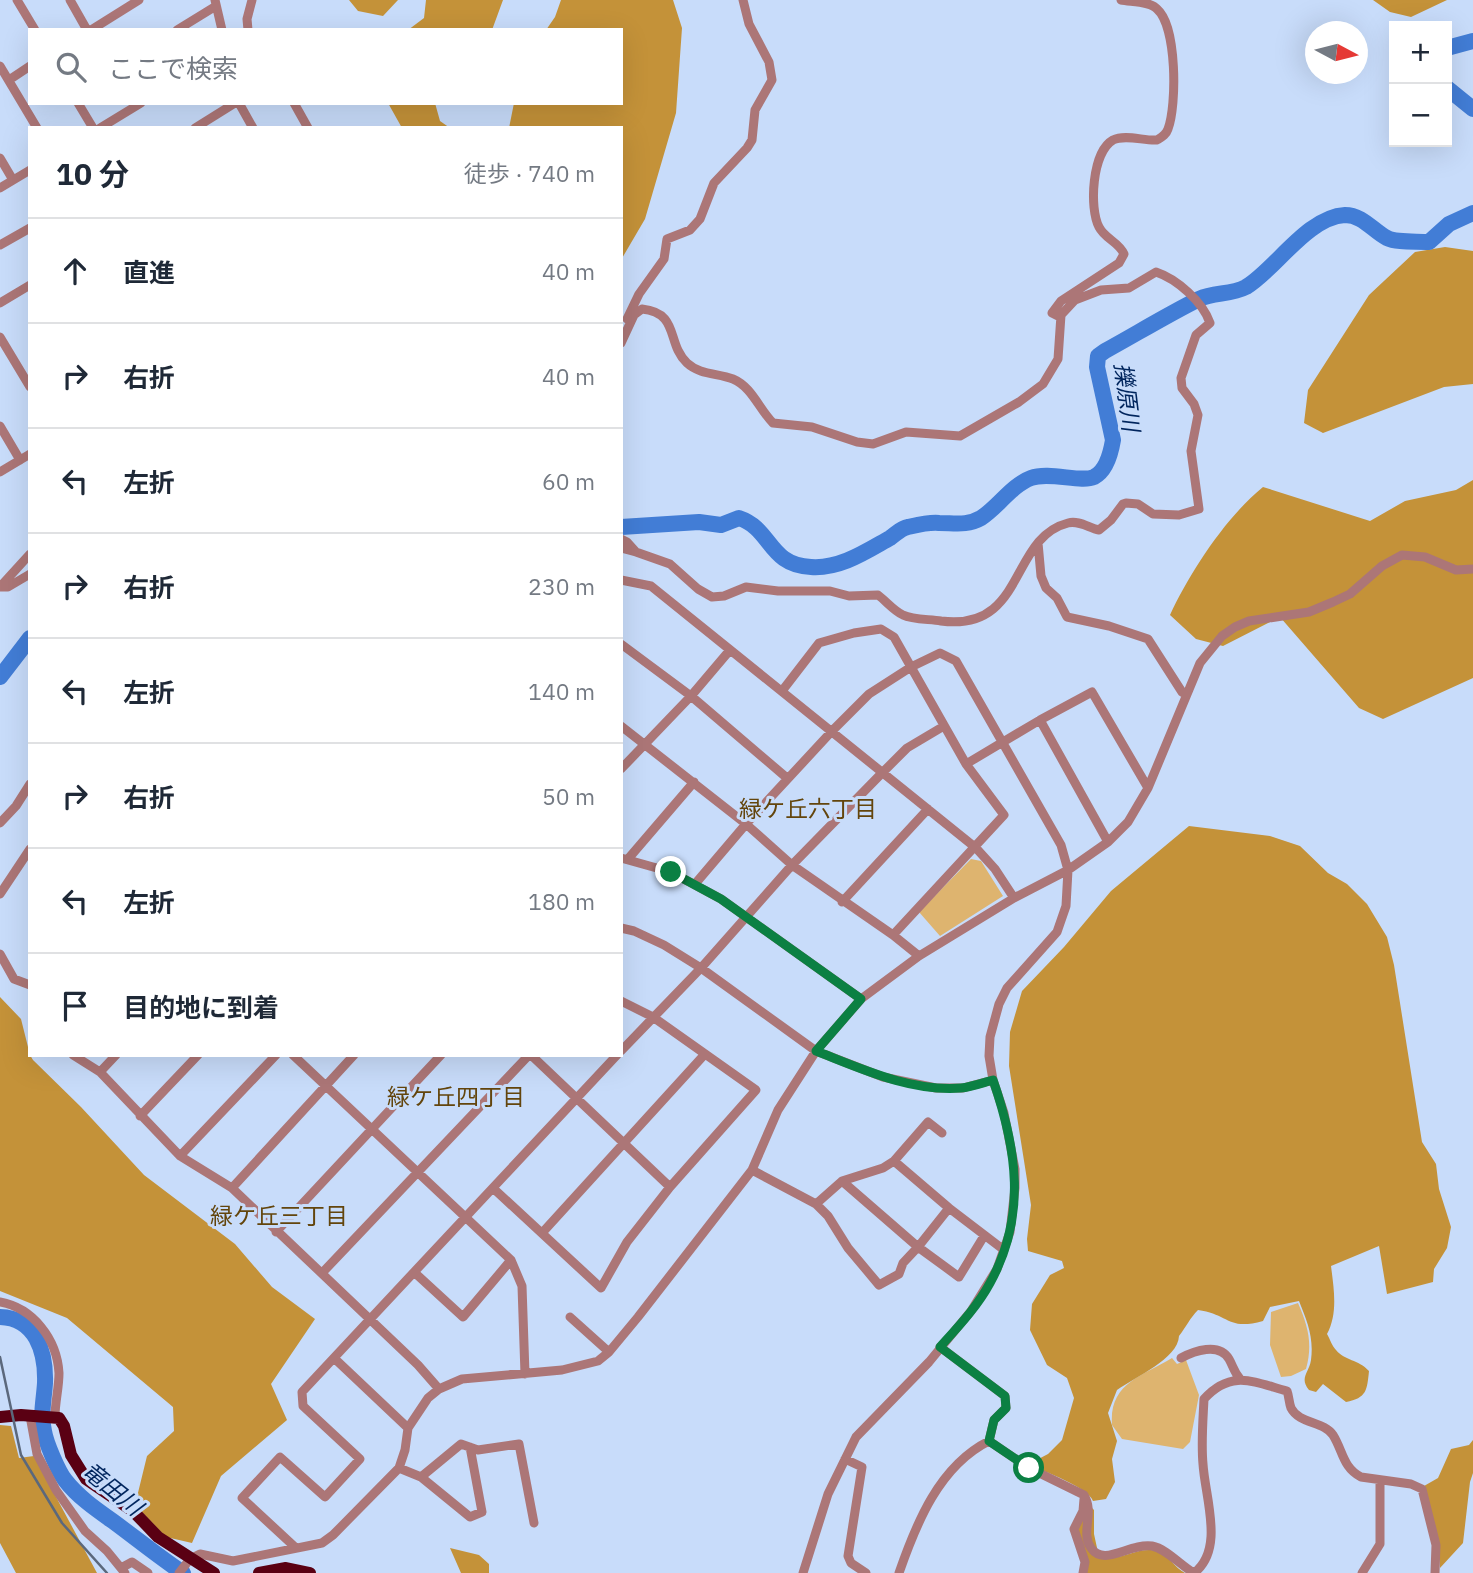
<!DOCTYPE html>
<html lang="ja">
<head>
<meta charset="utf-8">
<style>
  :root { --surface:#fff; --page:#f2f2f3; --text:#1f2937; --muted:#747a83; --line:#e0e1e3 }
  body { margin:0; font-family:"IBM Plex Sans","Noto Sans JP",sans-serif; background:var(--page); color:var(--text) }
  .controls { position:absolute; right:21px; top:21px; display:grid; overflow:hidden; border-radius:0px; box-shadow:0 7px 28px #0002 }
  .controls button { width:63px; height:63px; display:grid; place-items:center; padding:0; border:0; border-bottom:2px solid var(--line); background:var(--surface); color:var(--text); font:35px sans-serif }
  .compass { position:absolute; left:1305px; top:21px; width:63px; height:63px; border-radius:50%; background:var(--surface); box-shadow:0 7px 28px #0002; rotate:97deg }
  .stop { position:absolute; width:21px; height:21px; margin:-16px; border:5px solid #0b8043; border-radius:50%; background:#fff }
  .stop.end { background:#0b8043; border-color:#fff; box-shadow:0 2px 7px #0008 }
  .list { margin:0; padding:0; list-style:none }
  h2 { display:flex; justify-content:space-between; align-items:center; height:91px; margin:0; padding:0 28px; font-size:30px }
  h2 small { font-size:23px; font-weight:400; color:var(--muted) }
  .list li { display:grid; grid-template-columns:46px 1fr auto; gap:21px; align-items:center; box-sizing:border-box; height:105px; padding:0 28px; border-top:2px solid var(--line) }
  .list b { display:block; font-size:26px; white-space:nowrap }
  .list em { font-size:23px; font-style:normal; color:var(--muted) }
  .icon { flex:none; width:38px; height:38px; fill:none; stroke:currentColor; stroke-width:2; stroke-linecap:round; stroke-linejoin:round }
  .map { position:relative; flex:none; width:1473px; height:1573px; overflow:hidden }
  .search { position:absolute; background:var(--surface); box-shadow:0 7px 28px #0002; left:28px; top:28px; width:595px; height:77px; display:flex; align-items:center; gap:18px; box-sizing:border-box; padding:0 24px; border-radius:0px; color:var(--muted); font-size:26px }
  .panel { position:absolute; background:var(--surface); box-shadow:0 7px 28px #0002; left:28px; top:126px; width:595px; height:931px; border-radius:0px }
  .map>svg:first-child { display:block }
  .green { fill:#deb46f }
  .forest { fill:#c49239 }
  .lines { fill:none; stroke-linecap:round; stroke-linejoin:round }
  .river { stroke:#427dd6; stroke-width:16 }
  .minor { stroke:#ac7677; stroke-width:9 }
  .highway { stroke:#5a0013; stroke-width:12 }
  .rail { stroke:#5b687c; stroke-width:2.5 }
  .route { stroke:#0b8043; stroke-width:9 }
  .labels { text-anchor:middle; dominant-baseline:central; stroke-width:6; stroke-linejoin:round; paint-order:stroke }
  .water-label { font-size:23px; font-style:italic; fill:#00255d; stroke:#c8dcfa }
  .neighbourhood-label { font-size:23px; fill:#63450c; stroke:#c8dcfa }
</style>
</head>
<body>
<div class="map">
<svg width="1473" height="1573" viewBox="0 0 1473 1573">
  <rect width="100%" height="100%" fill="#c8dcfa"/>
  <path class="green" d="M 971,859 L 981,861 L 1003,896 L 940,936 L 919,912 Z
    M 1298,1303 C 1308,1326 1313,1344 1306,1369 L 1291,1376 L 1281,1377 L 1270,1345 L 1271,1312 Z
    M 1172,1358 L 1177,1364 L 1186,1360 L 1199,1395 L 1190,1442 L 1183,1449 L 1122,1439 L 1112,1425 C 1109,1383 1141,1377 1172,1358 Z"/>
  <path class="forest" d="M 349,0 L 398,0 L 383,16 L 358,11 Z
    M 426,0 L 503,0 L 492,30 L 408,30 L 424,18 Z
    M 561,0 L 673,0 L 682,28 L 676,113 L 645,219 L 621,260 L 621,128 L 509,128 L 514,103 L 621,103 L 621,30 L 546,30 L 555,17 Z
    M 1373,0 L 1447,0 L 1411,17 L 1390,12 Z
    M 388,103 L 435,103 L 440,121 L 450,128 L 402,128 Z
    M 1445,247 L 1473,251 L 1473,384 L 1444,387 L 1323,433 L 1304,423 L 1308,390 L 1369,295 L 1415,252 Z
    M 1473,480 L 1473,678 L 1383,719 L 1359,708 L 1280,617 L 1223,646 L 1196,639 L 1170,615 C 1190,572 1226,517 1263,487 L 1370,521 L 1405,501 L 1456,490 Z
    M 1189,826 L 1270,836 L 1300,846 L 1328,873 L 1347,884 L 1367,904 L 1387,937 L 1394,965 L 1422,1142 L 1436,1164 L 1439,1189 L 1451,1227 L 1447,1248 L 1434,1269 L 1433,1282 L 1387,1294 L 1379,1246 L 1331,1266 C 1334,1290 1338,1313 1327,1334 C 1330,1339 1332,1346 1336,1350 C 1345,1361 1358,1359 1369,1371 C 1367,1390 1367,1398 1346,1402 L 1323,1384 L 1316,1392 L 1309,1390 C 1299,1378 1309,1373 1311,1360 C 1314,1337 1307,1321 1299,1301 L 1270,1307 L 1263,1321 C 1227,1331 1229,1314 1198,1310 C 1190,1318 1186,1327 1179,1336 C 1178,1359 1135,1377 1117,1390 L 1108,1413 L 1117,1441 L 1112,1459 L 1115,1482 L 1106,1499 L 1093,1501 C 1088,1487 1044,1472 1029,1464 L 1048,1454 L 1062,1440 L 1074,1398 L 1067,1378 L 1047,1365 L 1030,1330 L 1032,1304 L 1050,1275 L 1064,1268 L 1062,1261 L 1028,1251 L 1027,1239 L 1031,1205 L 1009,1066 L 1010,1032 L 1022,991 L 1064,947 L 1111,891 Z
    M 0,997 L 21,1019 L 30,1055 L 33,1060 L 81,1107 L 144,1175 L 235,1244 L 272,1287 L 315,1319 L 271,1384 L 287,1420 L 221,1476 L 192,1543 L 166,1537 L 135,1505 L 147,1456 L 174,1431 L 173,1407 L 67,1318 L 0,1291 Z
    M 0,1425 L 11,1426 L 19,1458 L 34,1456 L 97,1573 L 16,1573 L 0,1543 Z
    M 1473,1440 L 1473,1473 L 1470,1482 L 1463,1543 L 1440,1568 C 1440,1538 1432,1514 1424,1486 L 1438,1478 L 1451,1449 L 1469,1445 Z
    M 1086,1502 L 1094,1510 L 1094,1534 L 1099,1557 C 1118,1564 1139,1544 1159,1552 C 1169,1556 1175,1568 1185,1573 L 1087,1573 L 1077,1526 Z
    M 450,1548 L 479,1555 L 489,1564 L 489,1573 L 461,1573 Z"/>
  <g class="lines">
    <path class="river" d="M 1447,48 L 1473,41
      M 1447,88 L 1473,109
      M 621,527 L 699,522 L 721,525 L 739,518 C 772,529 768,565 811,567 C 840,569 865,552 890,538 C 896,534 901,528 908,527 C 917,525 929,522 939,523 C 955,523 967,526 981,518 C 998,507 1012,485 1031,478 C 1049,471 1081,483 1094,477 C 1106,471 1111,452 1113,440 L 1097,367 L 1098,356 L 1105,351 C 1136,334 1167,315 1199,299 C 1214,292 1231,295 1246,287 C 1275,270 1307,217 1345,215 C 1363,215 1373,231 1387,238 C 1397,243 1417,241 1429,242 L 1449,224 L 1473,213
      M 0,677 L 30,638
      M 0,1317 C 36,1318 46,1352 45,1383 C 44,1400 40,1415 44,1431 C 46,1443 58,1471 65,1480 C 78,1497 97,1510 114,1522 C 137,1539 159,1557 183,1573"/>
    <path class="minor" d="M 17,0 L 35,30
      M 70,0 L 87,30
      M 215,0 L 222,30
      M 91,30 L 139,0
      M 177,30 L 216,6
      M 248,30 L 247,19 L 252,0
      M 0,66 L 37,128
      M 9,80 L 30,66
      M 78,103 L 93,128
      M 239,103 L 253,128
      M 294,103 L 308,128
      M 100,128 L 141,103
      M 195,128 L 235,103
      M 0,158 L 13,180
      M 0,188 L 30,170
      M 0,245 L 30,228
      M 0,303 L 30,285
      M 627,319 L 639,294 L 664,259 L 667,239 L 690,230 L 700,219 L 714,183 L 747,148 L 752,140 L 755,110 L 772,80 L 769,62 L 749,24 L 743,0
      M 0,337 L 30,387
      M 621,343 L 634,315 L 642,309 C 680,313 666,343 687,363 C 700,375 718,373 733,379 C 752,387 759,409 773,423 L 812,427 L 857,442 L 873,444 L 906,432 L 960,436 L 1019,402 L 1043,384 L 1058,359 L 1061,315
      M 0,426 L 20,460
      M 0,472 L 30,454
      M 621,539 L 627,542 L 636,552 L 670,564 L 698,589 L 712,597 L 724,596 L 746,587 L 778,591 L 830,591 L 849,596 L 878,595 C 886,601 894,611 903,615 C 913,620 930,619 941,621 C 1026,632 1009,538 1068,523 C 1079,520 1089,528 1099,530 L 1111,520 L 1123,504 L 1126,503 L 1138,504 L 1153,514 L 1179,515 L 1199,509 L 1191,451 L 1198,415 L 1194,404 L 1182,388 L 1181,378 L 1196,335 L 1210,323 C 1203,302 1177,279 1156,272 L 1129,288 L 1101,290 L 1075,300 L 1061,315 L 1058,316 L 1052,313 L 1061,301 L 1119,263 L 1124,254 C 1119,242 1105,239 1099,227 C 1089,208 1092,152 1113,140 C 1125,134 1144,141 1157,140 C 1162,137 1166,135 1168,129 C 1177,105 1177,26 1157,9 C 1150,1 1131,2 1121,0
      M 1038,543 L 1041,576 L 1046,588 L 1057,598 L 1067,617 L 1109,626 L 1148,639 L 1182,692 L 1185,694
      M 621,548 L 636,552
      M 621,580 L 651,586 L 976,848 L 995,869 L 1014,898
      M 0,587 L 30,554
      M 0,587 L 8,587 L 30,574
      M 621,644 L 691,696 L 787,778
      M 782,691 L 819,643 L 854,633 L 881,629 L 894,637 L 911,667 L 940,653 L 956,661 L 1061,845 L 1068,870 L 1066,906 L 1057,932 L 1007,988 L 999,1004 L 990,1037 L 989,1056 L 993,1080 L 1004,1113 L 1015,1169 L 1015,1188 L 1010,1232 L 997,1269 L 971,1311 L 929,1362 L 856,1437 L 828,1494 L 803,1573
      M 1040,720 L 1108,842
      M 621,726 L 746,824 L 792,865 L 893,935 L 919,956
      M 966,764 L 1040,720 L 1092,692 L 1148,788
      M 621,769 L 691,696 L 730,650
      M 0,823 L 16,806 L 30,784
      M 621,858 L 671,872 L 721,899 L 861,999
      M 628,859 L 694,782
      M 695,884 L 746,824 L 832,731 L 869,694 L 911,667 L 966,764 L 1004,815 L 893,935
      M 0,894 L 30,849
      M 842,902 L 928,809
      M 621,928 L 634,931 L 664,945 L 701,968 L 816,1051 L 883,1077 L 936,1088 L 963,1088 L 993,1080
      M 0,954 L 14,979 L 30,985
      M 621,1051 L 701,968 L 792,865 L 881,774 L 907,748 L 944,726
      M 73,1055 L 100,1072 L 180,1156 L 232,1188 L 418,1365 L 439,1389
      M 293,1055 L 511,1260 L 522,1286 L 525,1374
      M 531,1055 L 670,1187
      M 100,1072 L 116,1055
      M 140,1116 L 198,1055
      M 180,1156 L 276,1055
      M 894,1161 L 928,1122 L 942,1133
      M 752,1170 L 816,1204 L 842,1181 L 883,1168 L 894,1161 L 949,1208 L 1004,1250
      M 842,1181 L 918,1247 L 959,1277 L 984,1236
      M 232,1188 L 354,1055
      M 494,1189 L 601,1288 L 627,1242 L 670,1187 L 756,1090 L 653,1017 L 621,1001
      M 816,1204 L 828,1216 L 848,1248 L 879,1285 L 899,1274 L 903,1263 L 918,1247 L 949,1208
      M 276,1232 L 441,1055
      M 542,1233 L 705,1054
      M 322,1273 L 529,1055
      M 415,1273 L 463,1317 L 511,1260
      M 0,1302 C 33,1308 57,1339 59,1373 C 59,1388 55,1402 55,1417
      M 570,1317 L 609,1352
      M 940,1347 L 1005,1396 L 1006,1408 L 994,1420 L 989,1441
      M 334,1358 L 408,1428
      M 1181,1358 C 1194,1351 1219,1342 1229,1359 C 1233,1366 1234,1372 1240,1379
      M 30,1416 L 37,1454 L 56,1490 L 85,1531 L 107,1551 L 125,1573
      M 845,1459 L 862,1467 L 848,1556 L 851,1563 L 866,1573
      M 399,1468 L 421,1477 L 461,1444 L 478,1450 L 519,1444 L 534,1523
      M 421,1477 L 470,1517 L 482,1512 L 470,1447
      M 296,1548 L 242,1498 L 280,1457 L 325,1497 L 360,1459 L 303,1406 L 302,1392 L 617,1055
      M 121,1568 L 132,1562 L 148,1573
      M 179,1573 L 190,1559 L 200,1554 L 233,1561 L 322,1543 L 333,1535 L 399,1468 L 405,1450 L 408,1428 L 428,1398 L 439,1389 L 462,1379 L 562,1370 L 598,1361 L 609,1352 L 638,1317 L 752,1170 L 778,1110 L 816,1051 L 861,999 L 919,956 L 1014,898 L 1068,870 L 1108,842 L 1128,822 L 1148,788 L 1200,663 L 1222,636 L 1235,627 L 1249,621 L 1309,612 L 1333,602 L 1350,594 L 1382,566 L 1402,555 L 1425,557 L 1456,570 L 1473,569
      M 899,1573 C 916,1524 939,1466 989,1441 L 1029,1468 L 1084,1495 C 1095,1513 1080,1532 1091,1548 C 1104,1567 1129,1543 1152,1546 C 1167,1549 1180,1565 1194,1573
      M 1083,1573 L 1085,1562 L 1074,1529 L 1083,1511 L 1084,1499
      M 1194,1573 C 1225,1549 1205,1498 1203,1464 C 1201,1443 1203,1420 1204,1399 C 1231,1369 1254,1382 1287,1391 C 1289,1396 1289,1403 1291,1408 C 1299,1424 1324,1421 1333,1435 C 1343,1451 1343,1468 1361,1477 L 1411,1484 L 1422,1489 L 1436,1545 L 1435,1573
      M 1362,1573 L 1380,1544 L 1380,1481"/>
    <path class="highway" d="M 0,1417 L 21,1415 L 59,1418 L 64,1426 L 71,1455 L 86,1479 L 133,1511 L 158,1537 L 214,1573
      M 259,1573 L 286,1568 L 310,1573"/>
    <path class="rail" d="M 0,1357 L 21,1455 L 62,1523 L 107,1573"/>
  </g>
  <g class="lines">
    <path class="route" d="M 671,872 L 721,899 L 861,999 L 816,1051 C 862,1069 911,1092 961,1088 C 971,1087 982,1083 993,1080 C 1017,1149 1027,1216 990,1283 C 977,1307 958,1327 940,1347 L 1005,1396 L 1006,1408 L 994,1420 L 989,1441 L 1029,1468"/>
  </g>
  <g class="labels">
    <g class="water-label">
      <text transform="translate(1128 397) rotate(83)">擽原川</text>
      <text transform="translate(113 1488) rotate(39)">竜田川</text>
    </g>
    <g class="neighbourhood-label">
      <text x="808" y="808">緑ケ丘六丁目</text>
      <text x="456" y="1096">緑ケ丘四丁目</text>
      <text x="279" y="1215">緑ケ丘三丁目</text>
    </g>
  </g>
</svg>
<div class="controls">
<button>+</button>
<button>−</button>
</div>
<svg class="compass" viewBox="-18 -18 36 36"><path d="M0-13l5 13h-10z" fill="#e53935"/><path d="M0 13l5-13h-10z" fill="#747a83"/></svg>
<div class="stop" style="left:1029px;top:1468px"></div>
<div class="stop end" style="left:671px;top:872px"></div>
<div class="search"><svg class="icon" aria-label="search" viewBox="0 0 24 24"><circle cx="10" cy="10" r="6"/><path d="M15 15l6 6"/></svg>ここで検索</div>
<section class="panel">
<h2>10 分<small>徒歩 · 740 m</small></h2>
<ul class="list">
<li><svg class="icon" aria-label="ahead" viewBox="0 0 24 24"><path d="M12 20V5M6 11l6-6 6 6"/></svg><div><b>直進</b></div><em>40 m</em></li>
<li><svg class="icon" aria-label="right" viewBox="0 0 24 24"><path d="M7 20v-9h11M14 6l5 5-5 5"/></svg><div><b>右折</b></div><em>40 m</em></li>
<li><svg class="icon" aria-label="left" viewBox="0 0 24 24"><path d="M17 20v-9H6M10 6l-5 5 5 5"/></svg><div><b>左折</b></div><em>60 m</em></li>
<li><svg class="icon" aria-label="right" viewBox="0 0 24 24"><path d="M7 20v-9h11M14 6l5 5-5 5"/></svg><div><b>右折</b></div><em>230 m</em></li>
<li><svg class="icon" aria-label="left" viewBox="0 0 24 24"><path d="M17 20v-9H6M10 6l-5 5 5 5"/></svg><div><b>左折</b></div><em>140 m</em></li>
<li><svg class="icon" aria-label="right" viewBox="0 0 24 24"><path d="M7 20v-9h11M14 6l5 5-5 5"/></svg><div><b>右折</b></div><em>50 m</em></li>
<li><svg class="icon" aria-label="left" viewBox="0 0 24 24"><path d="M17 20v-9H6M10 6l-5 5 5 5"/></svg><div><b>左折</b></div><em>180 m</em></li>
<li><svg class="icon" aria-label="arrive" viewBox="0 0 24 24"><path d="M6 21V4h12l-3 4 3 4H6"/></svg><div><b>目的地に到着</b></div></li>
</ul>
</section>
</div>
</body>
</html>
